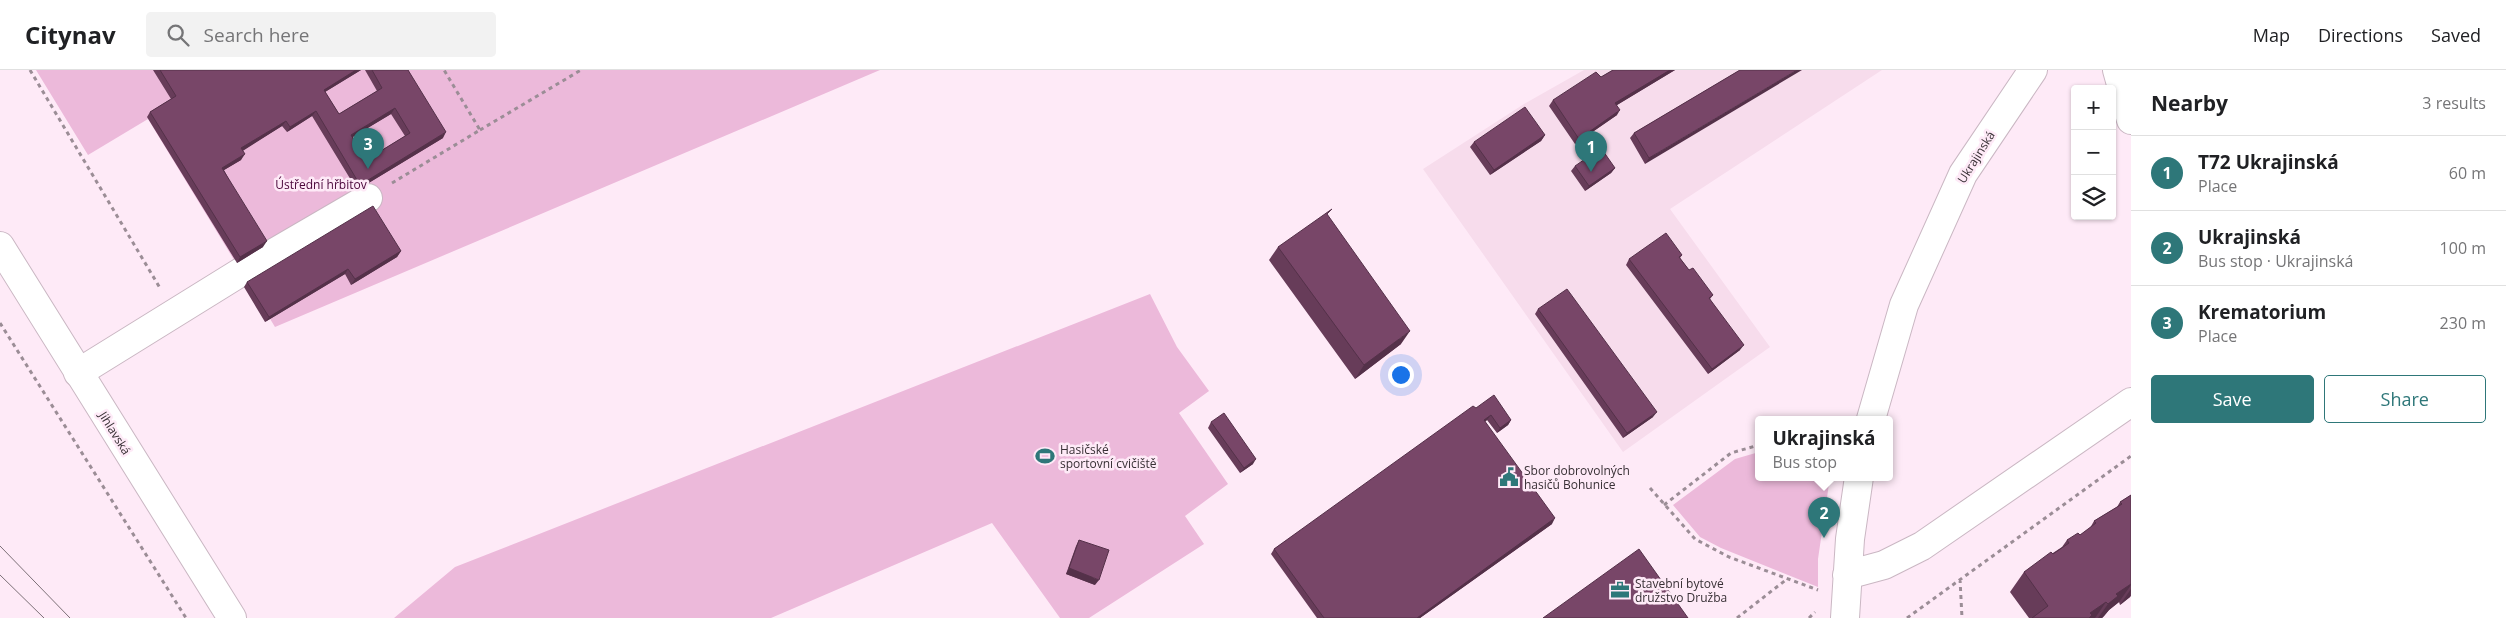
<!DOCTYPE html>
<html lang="en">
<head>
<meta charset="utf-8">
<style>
  :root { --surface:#fff; --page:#f2f2f2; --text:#202124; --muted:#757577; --line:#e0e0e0; --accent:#2e7779 }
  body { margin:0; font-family:"Open Sans",sans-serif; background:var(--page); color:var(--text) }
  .controls { position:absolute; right:15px; top:15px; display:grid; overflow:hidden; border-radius:5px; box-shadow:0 1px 4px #0004 }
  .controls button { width:45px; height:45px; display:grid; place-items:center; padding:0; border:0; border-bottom:1px solid var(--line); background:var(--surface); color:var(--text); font:25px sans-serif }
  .you { position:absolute; left:1400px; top:304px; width:18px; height:18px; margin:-12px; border:4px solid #fff; border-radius:50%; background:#1a73e8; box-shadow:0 0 0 8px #1a73e833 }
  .badge { display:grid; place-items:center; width:32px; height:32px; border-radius:50%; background:var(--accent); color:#fff; font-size:16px; font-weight:700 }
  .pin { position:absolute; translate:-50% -41px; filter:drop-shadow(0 1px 2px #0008) }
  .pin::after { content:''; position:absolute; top:26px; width:18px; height:15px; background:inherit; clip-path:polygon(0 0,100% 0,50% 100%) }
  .popup { position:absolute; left:1755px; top:346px; width:138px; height:65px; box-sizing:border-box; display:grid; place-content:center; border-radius:5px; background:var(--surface); filter:drop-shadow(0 1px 4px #0005); font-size:16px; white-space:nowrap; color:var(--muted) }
  .popup b { font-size:19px; color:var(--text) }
  .popup::after { content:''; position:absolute; left:50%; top:100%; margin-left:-10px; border:10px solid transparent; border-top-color:var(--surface) }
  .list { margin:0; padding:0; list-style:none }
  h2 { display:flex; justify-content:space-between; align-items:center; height:65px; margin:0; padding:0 20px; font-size:21px }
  h2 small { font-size:16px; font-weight:400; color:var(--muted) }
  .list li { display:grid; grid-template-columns:32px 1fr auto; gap:15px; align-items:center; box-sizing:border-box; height:75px; padding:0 20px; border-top:1px solid var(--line) }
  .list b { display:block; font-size:19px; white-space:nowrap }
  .list p { margin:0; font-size:16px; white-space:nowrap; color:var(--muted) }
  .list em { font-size:16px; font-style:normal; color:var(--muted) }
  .actions { display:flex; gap:10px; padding:15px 20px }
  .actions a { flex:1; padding:11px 0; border:1px solid var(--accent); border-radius:5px; text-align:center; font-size:18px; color:var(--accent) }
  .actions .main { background:var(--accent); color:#fff }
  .icon { flex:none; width:28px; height:28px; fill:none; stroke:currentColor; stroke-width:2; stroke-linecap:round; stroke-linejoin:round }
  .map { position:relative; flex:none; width:2131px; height:548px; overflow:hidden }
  header { display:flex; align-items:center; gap:30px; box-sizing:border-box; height:70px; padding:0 25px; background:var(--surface); border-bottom:1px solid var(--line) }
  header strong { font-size:24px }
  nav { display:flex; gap:28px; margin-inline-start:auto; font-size:18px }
  .search { width:350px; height:45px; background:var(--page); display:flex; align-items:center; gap:12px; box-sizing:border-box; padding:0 18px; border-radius:5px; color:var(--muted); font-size:19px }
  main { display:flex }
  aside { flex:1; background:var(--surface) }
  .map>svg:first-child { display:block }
  .built { fill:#f7dcec }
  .green { fill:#ecb9da }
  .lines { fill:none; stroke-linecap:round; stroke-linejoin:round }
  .minor-casing { stroke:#cab7c3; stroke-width:30 }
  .major-casing { stroke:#cab7c3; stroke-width:30 }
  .path { stroke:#9b8d96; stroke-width:3; stroke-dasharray:4 4; stroke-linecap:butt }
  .minor { stroke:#fff; stroke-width:28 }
  .major { stroke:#fff; stroke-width:28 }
  .tram { stroke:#7c7077; stroke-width:1 }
  .wall { fill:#673c59; fill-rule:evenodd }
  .shaded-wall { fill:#543149 }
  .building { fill:#784668; stroke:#543149; fill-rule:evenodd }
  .labels { text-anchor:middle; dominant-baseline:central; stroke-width:5; stroke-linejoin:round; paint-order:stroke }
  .street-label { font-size:12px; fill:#383035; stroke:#feeaf7 }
  .park-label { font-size:12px; fill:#4a063a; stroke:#feeaf7 }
  .poi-label { font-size:12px; fill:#383035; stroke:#feeaf7; text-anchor:start }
</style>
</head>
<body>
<header>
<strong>Citynav</strong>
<div class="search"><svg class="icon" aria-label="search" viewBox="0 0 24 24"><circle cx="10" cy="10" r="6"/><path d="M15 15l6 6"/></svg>Search here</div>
<nav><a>Map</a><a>Directions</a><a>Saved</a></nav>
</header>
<main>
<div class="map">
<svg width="2131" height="548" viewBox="0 0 2131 548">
  <rect width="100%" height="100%" fill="#feeaf7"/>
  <path class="built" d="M 1584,0 L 1882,0 L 1670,139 L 1770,277 L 1623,382 L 1423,99 L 1524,34 Z"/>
  <path class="green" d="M 36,0 L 880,0 L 275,257 L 148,49 L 88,85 Z
    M 1150,224 L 1177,277 L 1209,321 L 1179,343 L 1228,414 L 1185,446 L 1204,474 L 1089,548 L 1060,548 L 992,453 L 771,548 L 394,548 L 455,497 Z
    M 1759,382 L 1759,407 L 1830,407 L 1818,489 L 1818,517 L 1721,478 L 1700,467 L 1673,435 L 1735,389 Z"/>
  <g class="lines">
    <g class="minor-casing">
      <path id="minor" d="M 2117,0 L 2131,50
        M 78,303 L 241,202 L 368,128
        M 1871,349 L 1904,235 L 1963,104 L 2033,0
        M 1847,505 L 1884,495 L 1922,476 L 2131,332
        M 1845,548 L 1850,469 L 1859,407"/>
    </g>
    <g class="major-casing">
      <path id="major" d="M 0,176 L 232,548"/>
    </g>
    <path class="path" d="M 30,0 L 160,218
      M 480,60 L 581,0
      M 392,113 L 480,60 L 444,0
      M 0,253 L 186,548
      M 1650,418 L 1695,469 L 1729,487 L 1818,520
      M 1664,435 L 1731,383 L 1759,375
      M 1960,509 L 1962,548
      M 1737,548 L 1787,509
      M 1809,548 L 1815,542
      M 1907,548 L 2131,386"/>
    <use href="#minor" class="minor"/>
    <use href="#major" class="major"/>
    <path class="tram" d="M 0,476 L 70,548
      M 0,505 L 44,548"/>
  </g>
  <path class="wall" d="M 153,0 L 361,0 L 325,22 L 339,44 L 377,21 L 365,0 L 408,0 L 443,68 L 357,120 L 312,46 L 287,62 L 282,56 L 243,80 L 241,90 L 224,100 L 263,177 L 237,193 L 147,47 L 150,42 L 171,29 ZM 391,44 L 405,66 L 366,90 L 352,67 Z
    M 1613,0 L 1675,0 L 1617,35 L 1617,45 L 1575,74 L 1549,36 L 1553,30 L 1601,7 Z
    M 1740,0 L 1645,94 L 1630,68 L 1634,63 Z
    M 1545,65 L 1541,71 L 1490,105 L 1470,77 L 1474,72 Z
    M 1575,96 L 1615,98 L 1611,103 L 1585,121 L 1571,101 Z
    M 1328,146 L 1401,274 L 1355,309 L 1269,190 L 1278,177 Z
    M 401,181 L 397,187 L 351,215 L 345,204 L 265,252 L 244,217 L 247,212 Z
    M 1682,185 L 1680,188 L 1689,200 L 1713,225 L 1710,229 L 1740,280 L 1708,304 L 1626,195 L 1629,189 Z
    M 1538,239 L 1653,347 L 1623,368 L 1535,244 Z
    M 1476,338 L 1511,350 L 1508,355 L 1497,363 L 1487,350 L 1485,352 L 1552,454 L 1420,548 L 1317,548 L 1271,484 L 1274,479 Z
    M 1211,352 L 1253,394 L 1240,403 L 1208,358 Z
    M 2131,425 L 2131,526 L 2130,527 L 2120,535 L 2119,532 L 2109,540 L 2104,546 L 2102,548 L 2029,548 L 2010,522 L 2024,502 L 2062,477 L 2067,470 L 2080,465 L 2090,458 L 2094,451 L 2117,437 L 2120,432 Z
    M 1079,470 L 1095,515 L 1066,504 L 1076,476 Z"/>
  <path class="shaded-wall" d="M 356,0 L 361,0 L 320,25 L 324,20 Z
    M 1670,0 L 1675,0 L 1612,38 L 1615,33 Z
    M 1797,0 L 1802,0 L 1645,94 L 1649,88 Z
    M 395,38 L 391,44 L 348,70 L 351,65 Z
    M 1620,40 L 1617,45 L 1575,74 L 1579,69 Z
    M 316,41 L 312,46 L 287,62 L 290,57 Z
    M 286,51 L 282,56 L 238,84 L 241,78 Z
    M 446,62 L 443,68 L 357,120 L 360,115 Z
    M 1545,65 L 1541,71 L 1490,105 L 1494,100 Z
    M 245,84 L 241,90 L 219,103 L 222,98 Z
    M 1615,98 L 1611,103 L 1585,121 L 1589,116 Z
    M 267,171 L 263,177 L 237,193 L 240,187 Z
    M 401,181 L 397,187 L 351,215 L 355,209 Z
    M 348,199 L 345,204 L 265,252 L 269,247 Z
    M 1410,261 L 1401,274 L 1355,309 L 1364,295 Z
    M 1744,275 L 1740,280 L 1708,304 L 1712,299 Z
    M 1657,342 L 1653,347 L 1623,368 L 1627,363 Z
    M 1491,345 L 1487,350 L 1480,355 L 1484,350 Z
    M 1511,350 L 1508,355 L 1497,363 L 1500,358 Z
    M 1256,389 L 1253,394 L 1240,403 L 1244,398 Z
    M 1555,448 L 1552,454 L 1420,548 L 1417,548 Z
    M 1069,498 L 1099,510 L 1095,515 L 1066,504 Z
    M 2131,514 L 2131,515 L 2119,532 L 2109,540 L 2104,546 L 2102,548 L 2098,548 L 2108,534 L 2116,524 Z
    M 2131,519 L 2130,527 L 2120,535 Z
    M 2106,532 L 2095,548 L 2087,548 L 2090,543 Z"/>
  <path class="building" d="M 160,0 L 356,0 L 324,20 L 339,44 L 382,18 L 372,0 L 408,0 L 446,62 L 360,115 L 316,41 L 290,57 L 286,51 L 241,78 L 245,84 L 222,98 L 267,171 L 240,187 L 150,42 L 176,26 ZM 395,38 L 410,63 L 366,90 L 351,65 Z
    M 1613,0 L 1670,0 L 1615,33 L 1620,40 L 1579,69 L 1553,30 L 1596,2 L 1601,7 Z
    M 1740,0 L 1797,0 L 1649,88 L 1634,63 Z
    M 1525,37 L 1545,65 L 1494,100 L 1474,72 Z
    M 1601,78 L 1615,98 L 1589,116 L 1575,96 Z
    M 373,136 L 401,181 L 355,209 L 348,199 L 269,247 L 247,212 Z
    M 1332,139 L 1327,144 L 1410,261 L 1364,295 L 1278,177 Z
    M 1666,163 L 1682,185 L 1679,187 L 1689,200 L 1693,198 L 1713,225 L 1709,228 L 1744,275 L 1712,299 L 1629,189 Z
    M 1567,219 L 1657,342 L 1627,363 L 1538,239 Z
    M 1494,325 L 1511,350 L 1500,358 L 1491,345 L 1484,350 L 1555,448 L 1417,548 L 1324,548 L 1274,479 L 1473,336 L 1476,338 Z
    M 1224,343 L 1256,389 L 1244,398 L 1211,352 Z
    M 2131,425 L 2131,514 L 2116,524 L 2118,526 L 2108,534 L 2106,532 L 2090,543 L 2092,545 L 2089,548 L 2032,548 L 2048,536 L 2024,502 L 2051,482 L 2053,484 L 2069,473 L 2067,470 L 2078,463 L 2080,465 L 2096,453 L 2094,451 L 2122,434 L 2120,432 Z
    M 1079,470 L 1109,480 L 1099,510 L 1069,498 Z
    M 1639,479 L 1688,548 L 1543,548 Z"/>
  <defs>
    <g id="stadium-bare" transform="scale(1.5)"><path d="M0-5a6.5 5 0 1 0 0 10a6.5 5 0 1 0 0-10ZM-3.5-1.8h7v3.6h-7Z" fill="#2e7779" stroke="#feeaf7" stroke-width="2.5" paint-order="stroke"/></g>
    <g id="civic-bare" transform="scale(1.5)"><path d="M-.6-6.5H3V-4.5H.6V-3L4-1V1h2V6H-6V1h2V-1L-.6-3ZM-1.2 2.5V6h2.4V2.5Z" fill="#2e7779" stroke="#feeaf7" stroke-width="2.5" paint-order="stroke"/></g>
    <g id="office-bare" transform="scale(1.5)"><path d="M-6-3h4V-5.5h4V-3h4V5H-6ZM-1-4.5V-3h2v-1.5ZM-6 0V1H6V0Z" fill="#2e7779" stroke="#feeaf7" stroke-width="2.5" paint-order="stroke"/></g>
  </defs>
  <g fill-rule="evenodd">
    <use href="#stadium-bare" x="1045" y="386"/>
    <use href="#civic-bare" x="1509" y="407"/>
    <use href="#office-bare" x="1620" y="520"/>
  </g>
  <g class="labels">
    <g class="street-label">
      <text transform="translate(1976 87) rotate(-58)">Ukrajinská</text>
      <text transform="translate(115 363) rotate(58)">Jihlavská</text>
    </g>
    <g class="park-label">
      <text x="321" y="114">Ústřední hřbitov</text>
    </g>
    <g class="poi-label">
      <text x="1060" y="379">Hasičské<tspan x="1060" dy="14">sportovní cvičiště</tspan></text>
      <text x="1524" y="400">Sbor dobrovolných<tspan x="1524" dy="14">hasičů Bohunice</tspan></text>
      <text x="1635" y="513">Stavební bytové<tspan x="1635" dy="14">družstvo Družba</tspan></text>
    </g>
  </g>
</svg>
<div class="controls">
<button>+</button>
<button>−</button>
<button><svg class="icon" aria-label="layers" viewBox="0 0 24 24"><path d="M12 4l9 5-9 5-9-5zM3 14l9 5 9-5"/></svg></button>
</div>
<div class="you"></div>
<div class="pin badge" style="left:1591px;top:102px">1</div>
<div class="pin badge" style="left:1824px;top:468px">2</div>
<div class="popup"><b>Ukrajinská</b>Bus stop</div>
<div class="pin badge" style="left:368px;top:99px">3</div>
</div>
<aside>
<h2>Nearby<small>3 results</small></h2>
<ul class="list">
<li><span class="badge">1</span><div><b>T72 Ukrajinská</b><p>Place</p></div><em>60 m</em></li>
<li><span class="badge">2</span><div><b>Ukrajinská</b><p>Bus stop · Ukrajinská</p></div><em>100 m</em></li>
<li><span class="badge">3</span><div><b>Krematorium</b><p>Place</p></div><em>230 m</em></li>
</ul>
<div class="actions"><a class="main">Save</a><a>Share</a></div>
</aside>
</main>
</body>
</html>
